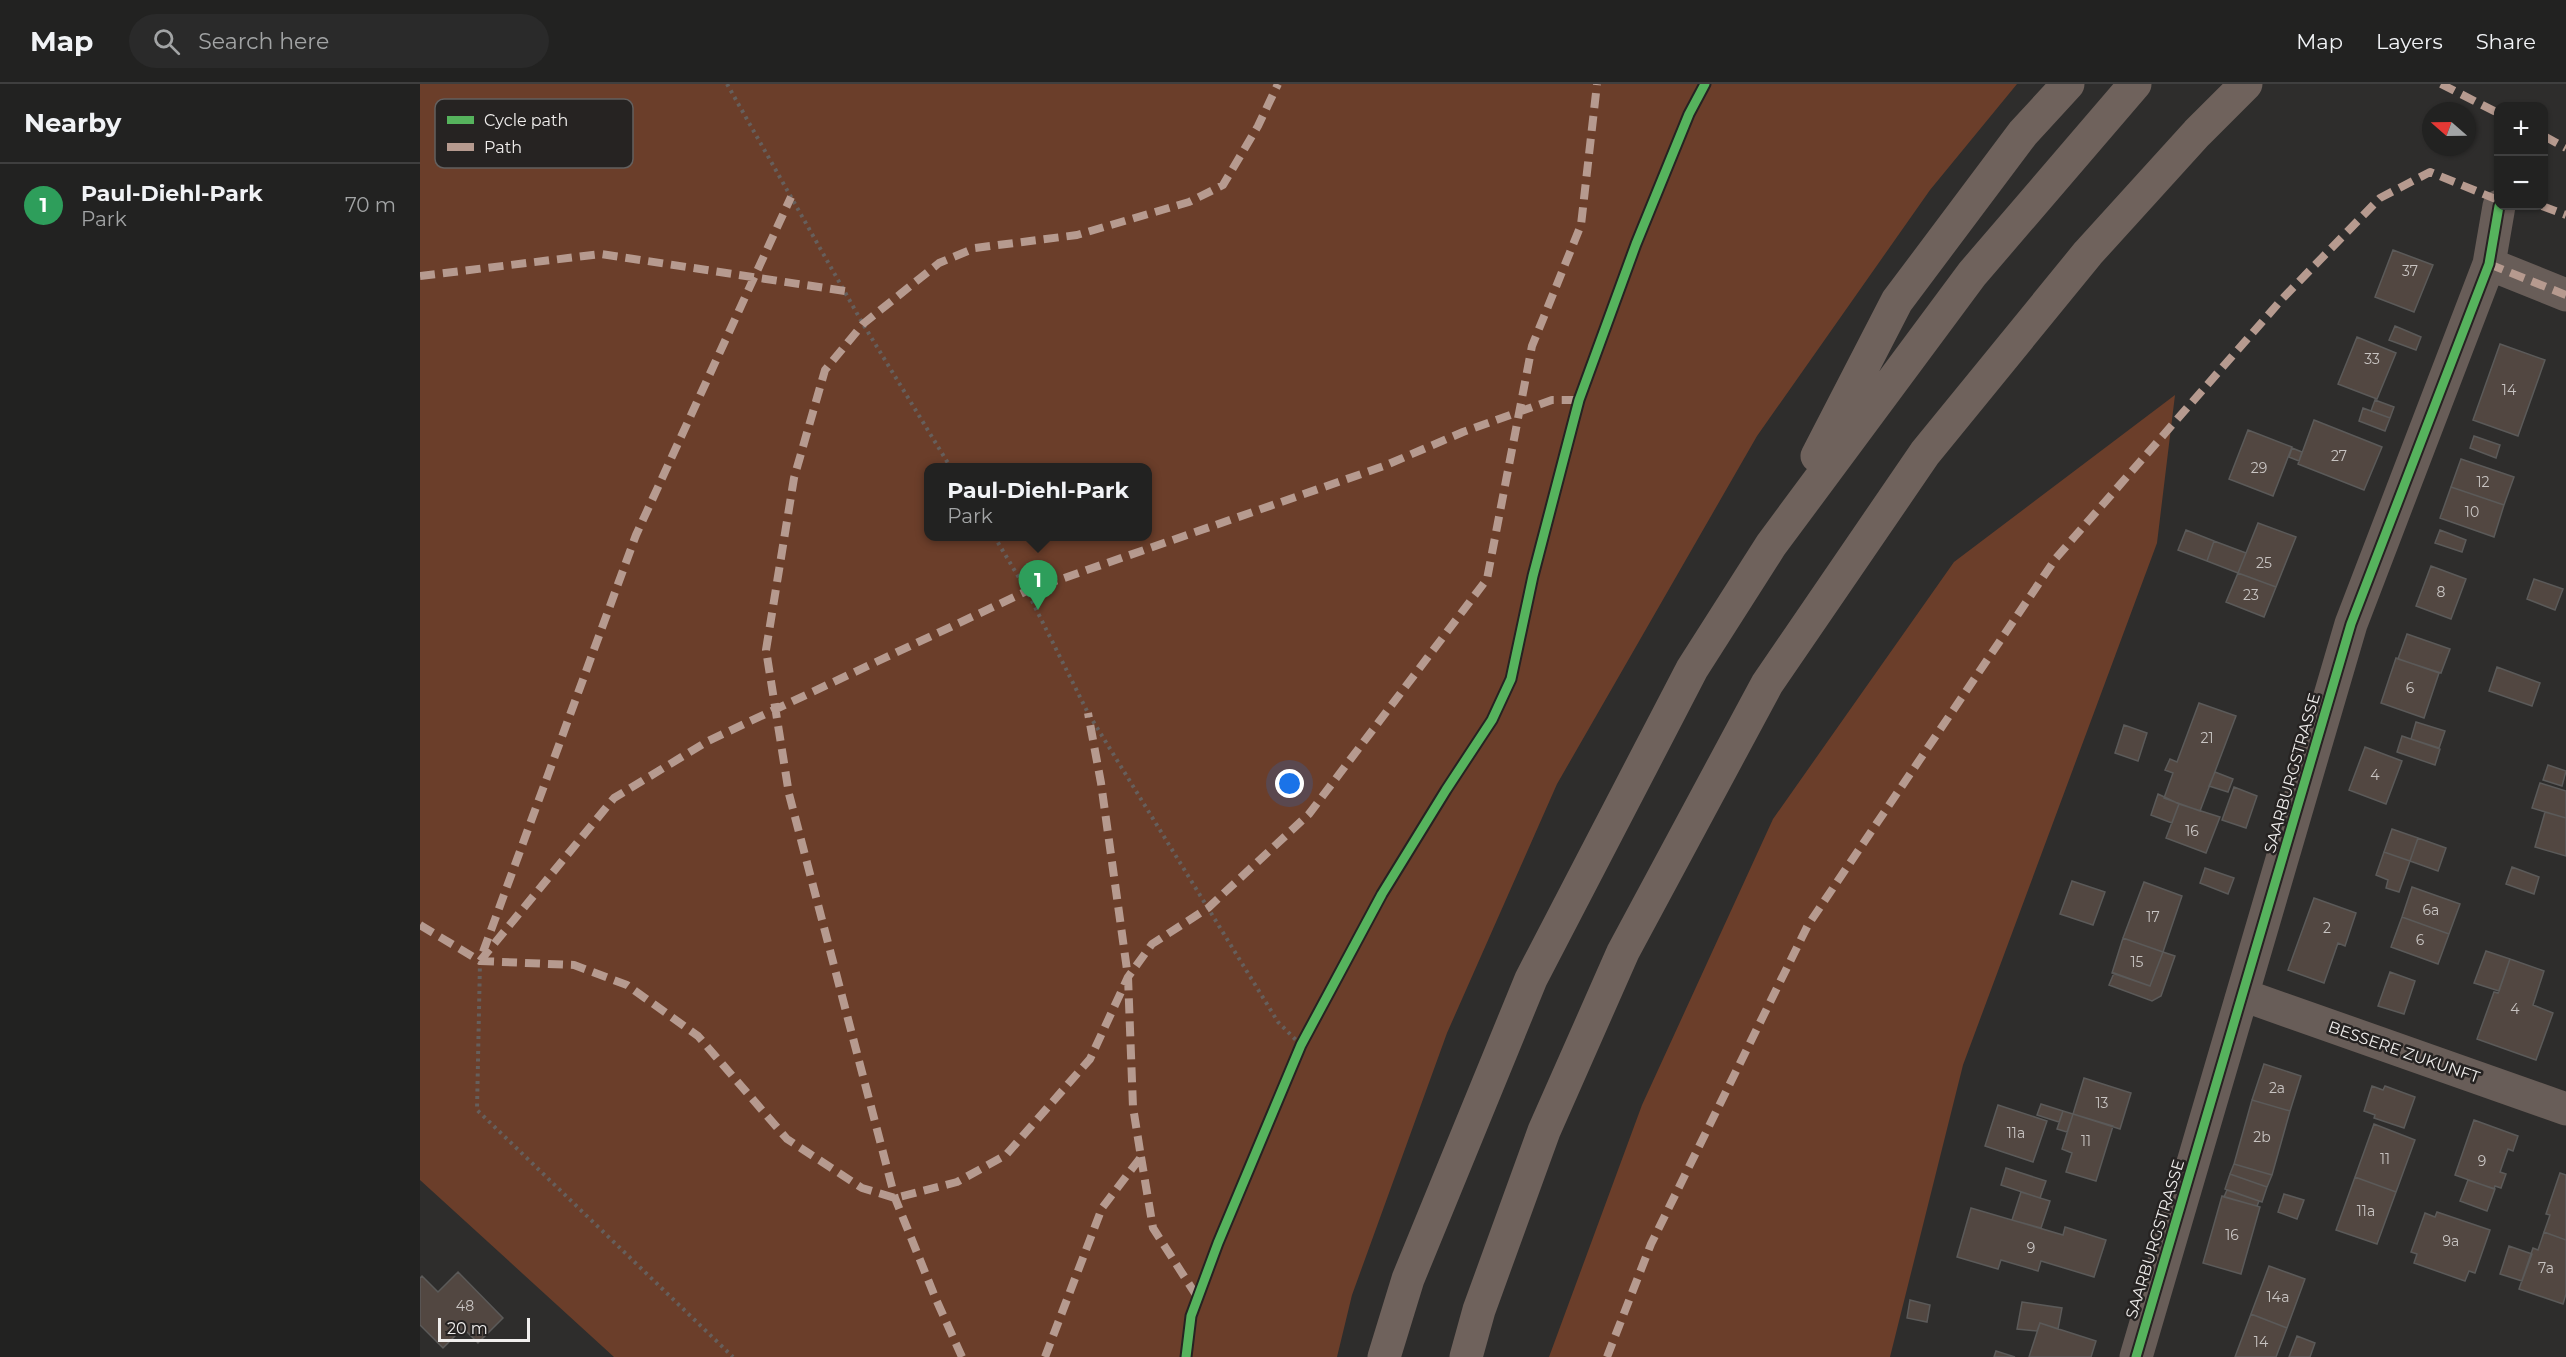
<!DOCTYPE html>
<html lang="en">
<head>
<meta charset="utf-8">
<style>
  :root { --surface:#222221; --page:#2a2a2a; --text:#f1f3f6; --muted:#a2a4a5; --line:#3f3f3f; --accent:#acaaa9 }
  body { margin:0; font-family:Montserrat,sans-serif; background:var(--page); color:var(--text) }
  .controls { position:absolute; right:18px; top:18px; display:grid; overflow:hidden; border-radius:12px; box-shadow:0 2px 4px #0004 }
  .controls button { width:54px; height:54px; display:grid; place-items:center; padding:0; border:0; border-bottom:2px solid var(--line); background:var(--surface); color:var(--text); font:30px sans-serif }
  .compass { position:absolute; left:2002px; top:18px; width:54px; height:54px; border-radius:50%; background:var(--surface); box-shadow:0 2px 4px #0004; rotate:290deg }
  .scale { position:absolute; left:18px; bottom:15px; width:92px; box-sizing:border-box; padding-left:6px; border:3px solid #f0eeed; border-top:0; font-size:16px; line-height:21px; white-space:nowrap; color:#f0eeed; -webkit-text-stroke:4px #262322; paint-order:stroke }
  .you { position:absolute; left:870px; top:700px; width:21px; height:21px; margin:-15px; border:4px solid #fff; border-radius:50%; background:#1a73e8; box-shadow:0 0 0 9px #1a73e833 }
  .badge { display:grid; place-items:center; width:39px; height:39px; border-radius:50%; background:var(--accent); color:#fff; font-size:20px; font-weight:700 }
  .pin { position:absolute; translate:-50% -50px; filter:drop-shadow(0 2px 3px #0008) }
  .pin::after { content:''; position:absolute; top:32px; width:21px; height:18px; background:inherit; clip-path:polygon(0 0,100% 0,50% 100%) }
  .popup { position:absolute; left:504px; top:379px; width:228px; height:78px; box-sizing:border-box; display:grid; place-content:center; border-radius:12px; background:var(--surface); filter:drop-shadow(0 2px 4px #0005); font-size:20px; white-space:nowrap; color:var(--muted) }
  .popup b { font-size:22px; color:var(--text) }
  .popup::after { content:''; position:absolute; left:50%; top:100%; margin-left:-12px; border:12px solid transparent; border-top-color:var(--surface) }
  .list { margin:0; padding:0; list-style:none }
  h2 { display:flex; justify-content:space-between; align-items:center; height:78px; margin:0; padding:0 24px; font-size:26px }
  h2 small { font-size:20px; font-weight:400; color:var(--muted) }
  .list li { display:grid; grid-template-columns:39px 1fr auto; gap:18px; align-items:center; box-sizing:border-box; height:84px; padding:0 24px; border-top:2px solid var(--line) }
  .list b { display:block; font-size:22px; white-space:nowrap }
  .list p { margin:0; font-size:20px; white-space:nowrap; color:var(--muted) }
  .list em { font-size:20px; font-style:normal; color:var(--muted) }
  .icon { flex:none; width:33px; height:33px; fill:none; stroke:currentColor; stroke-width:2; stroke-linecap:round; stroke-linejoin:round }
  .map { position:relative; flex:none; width:2146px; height:1273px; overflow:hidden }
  header { display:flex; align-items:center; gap:36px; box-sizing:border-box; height:84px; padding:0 30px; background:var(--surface); border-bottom:2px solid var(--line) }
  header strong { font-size:28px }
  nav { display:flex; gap:33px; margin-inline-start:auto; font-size:21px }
  .search { width:420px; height:54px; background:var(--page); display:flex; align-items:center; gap:15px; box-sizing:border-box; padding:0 21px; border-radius:33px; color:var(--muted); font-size:22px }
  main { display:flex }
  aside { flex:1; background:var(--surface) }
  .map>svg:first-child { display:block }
  .green { fill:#6b3e2a; fill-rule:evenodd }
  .building { fill:#524741; stroke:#5b5a59; stroke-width:1.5 }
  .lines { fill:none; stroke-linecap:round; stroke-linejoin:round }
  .path { stroke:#665f5c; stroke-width:4; stroke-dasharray:3 4.5; stroke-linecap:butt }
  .minor { stroke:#685d58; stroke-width:33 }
  .highway { stroke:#6f625c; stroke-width:33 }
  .quiet { stroke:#b69a8f; stroke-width:8; stroke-dasharray:15 8; stroke-linecap:butt }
  .cycleway-casing { stroke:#262322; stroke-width:13 }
  .cycleway { stroke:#56b35d; stroke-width:9 }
  .labels { text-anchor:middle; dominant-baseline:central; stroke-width:5; stroke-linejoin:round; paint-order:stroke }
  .number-label { font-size:14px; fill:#c8c4c2 }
  .street-label { font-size:16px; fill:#f0eeed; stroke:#262322 }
  .key { fill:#262322; stroke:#63605f; stroke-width:1.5 }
  .key-label { font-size:16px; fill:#f0eeed }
</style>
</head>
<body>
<header>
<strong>Map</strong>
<div class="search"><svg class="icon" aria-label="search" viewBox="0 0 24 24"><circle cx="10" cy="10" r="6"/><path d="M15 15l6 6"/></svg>Search here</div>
<nav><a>Map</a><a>Layers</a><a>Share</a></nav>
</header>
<main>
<aside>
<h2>Nearby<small></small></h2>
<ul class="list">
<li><span class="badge" style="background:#2e9e5b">1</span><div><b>Paul-Diehl-Park</b><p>Park</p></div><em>70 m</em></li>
</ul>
</aside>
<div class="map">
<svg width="2146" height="1273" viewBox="0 0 2146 1273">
  <rect width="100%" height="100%" fill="#2e2d2c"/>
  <path class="green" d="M 0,0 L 1597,0 L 1510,106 L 1337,352 L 1137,700 L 1027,949 L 932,1211 L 917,1273 L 194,1273 L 0,1096 ZM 508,384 L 728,384 L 728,452 L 508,452 Z
    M 1755,311 L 1737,459 L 1543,981 L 1470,1273 L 1129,1273 L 1222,1021 L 1353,735 L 1534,478 Z"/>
  <path class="building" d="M 1973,166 L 2013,181 L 1994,228 L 1955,213 Z
    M 1975,242 L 2001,253 L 1996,266 L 1969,256 Z
    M 1937,253 L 1976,269 L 1957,315 L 1918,300 Z
    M 2080,260 L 2125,276 L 2098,352 L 2053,336 Z
    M 1955,316 L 1974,323 L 1970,334 L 1951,327 Z
    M 1943,324 L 1970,334 L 1965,347 L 1939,337 Z
    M 1894,336 L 1962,363 L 1944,406 L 1878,380 Z
    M 1828,346 L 1872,363 L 1853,412 L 1809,395 Z
    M 2054,352 L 2080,361 L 2076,374 L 2050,364 Z
    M 1872,364 L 1882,368 L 1879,377 L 1869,373 Z
    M 2041,375 L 2094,393 L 2084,421 L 2031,403 Z
    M 2031,403 L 2084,421 L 2074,453 L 2020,434 Z
    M 1838,439 L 1876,453 L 1856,503 L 1818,489 Z
    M 1766,446 L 1794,457 L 1787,477 L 1758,466 Z
    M 2020,446 L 2046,456 L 2042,468 L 2015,459 Z
    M 1794,457 L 1826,469 L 1818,489 L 1787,477 Z
    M 2011,482 L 2046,495 L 2031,535 L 1996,522 Z
    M 1818,489 L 1856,503 L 1844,533 L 1806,518 Z
    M 2114,495 L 2143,505 L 2135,526 L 2107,515 Z
    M 1987,550 L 2030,565 L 2021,589 L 1978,575 Z
    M 1976,574 L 2019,589 L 2004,634 L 1961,619 Z
    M 2077,583 L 2120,599 L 2112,622 L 2069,607 Z
    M 1779,619 L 1816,632 L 1780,727 L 1744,714 L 1753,689 L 1745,686 L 1750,675 L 1757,678 Z
    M 1996,638 L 2025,647 L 2019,664 L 1991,655 Z
    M 1704,641 L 1727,649 L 1718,677 L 1695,669 Z
    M 1982,652 L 2020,665 L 2015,681 L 1977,668 Z
    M 1945,663 L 1982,677 L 1966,720 L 1929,706 Z
    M 2128,681 L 2146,687 L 2142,702 L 2123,696 Z
    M 1795,688 L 1813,695 L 1808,708 L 1789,702 Z
    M 2120,699 L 2146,707 L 2146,734 L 2112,724 Z
    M 1814,703 L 1837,712 L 1826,744 L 1802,736 Z
    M 1738,710 L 1759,720 L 1752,739 L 1731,731 Z
    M 1759,720 L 1800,733 L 1786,769 L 1746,754 Z
    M 2125,728 L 2146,734 L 2146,772 L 2115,763 Z
    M 1972,745 L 1998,754 L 1990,777 L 1964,768 Z
    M 1998,754 L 2026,764 L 2018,787 L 1990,777 Z
    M 1964,768 L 1990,777 L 1979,808 L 1966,804 L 1968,796 L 1956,791 Z
    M 2092,783 L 2119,793 L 2114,810 L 2086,800 Z
    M 1785,784 L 1814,794 L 1808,810 L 1780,799 Z
    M 1652,797 L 1685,808 L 1673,841 L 1640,830 Z
    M 1724,798 L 1762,812 L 1743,868 L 1703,854 Z
    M 1992,803 L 2040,820 L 2029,850 L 1982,833 Z
    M 1894,814 L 1936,829 L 1925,862 L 1918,859 L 1904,899 L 1868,886 Z
    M 1982,833 L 2029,850 L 2018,880 L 1971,863 Z
    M 1703,854 L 1743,868 L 1730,902 L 1692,889 Z
    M 2066,867 L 2090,875 L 2079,907 L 2054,899 Z
    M 1743,868 L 1755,872 L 1741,912 L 1732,917 L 1689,901 L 1694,889 L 1730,902 Z
    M 2090,875 L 2124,887 L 2113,921 L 2133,929 L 2116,976 L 2057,955 L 2074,908 L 2078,909 Z
    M 1970,888 L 1995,897 L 1984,930 L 1958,922 Z
    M 1844,980 L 1881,992 L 1870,1027 L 1832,1016 Z
    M 1664,994 L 1711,1009 L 1700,1045 L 1653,1030 Z
    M 1952,1002 L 1963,1006 L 1965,1002 L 1995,1013 L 1984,1044 L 1954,1034 L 1955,1031 L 1944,1027 Z
    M 1832,1016 L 1870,1027 L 1852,1091 L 1814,1080 Z
    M 1621,1020 L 1643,1027 L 1639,1038 L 1617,1031 Z
    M 1578,1021 L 1627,1037 L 1613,1078 L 1565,1062 Z
    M 1643,1027 L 1653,1030 L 1647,1048 L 1637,1045 Z
    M 1653,1030 L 1693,1042 L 1676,1097 L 1646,1088 L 1652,1069 L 1642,1065 Z
    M 2054,1036 L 2098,1052 L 2093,1067 L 2088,1065 L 2080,1088 L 2086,1090 L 2081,1104 L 2075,1102 L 2074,1105 L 2035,1091 Z
    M 1954,1040 L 1995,1056 L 1976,1108 L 1935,1093 Z
    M 1814,1080 L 1852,1091 L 1847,1103 L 1810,1090 Z
    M 1586,1084 L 1626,1097 L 1620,1114 L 1581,1101 Z
    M 2140,1089 L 2146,1091 L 2146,1156 L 2124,1148 L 2130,1131 L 2126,1130 Z
    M 1810,1090 L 1847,1103 L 1842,1118 L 1805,1105 Z
    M 1935,1093 L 1976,1108 L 1957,1160 L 1916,1146 Z
    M 2048,1096 L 2075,1105 L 2067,1127 L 2040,1117 Z
    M 1807,1106 L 1839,1117 L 1837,1122 L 1804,1113 Z
    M 1601,1108 L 1630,1117 L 1621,1144 L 1592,1136 Z
    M 1864,1110 L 1884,1116 L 1877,1135 L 1858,1128 Z
    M 1802,1112 L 1840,1123 L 1821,1190 L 1783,1179 Z
    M 1551,1124 L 1643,1151 L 1645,1143 L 1686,1156 L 1674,1193 L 1621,1177 L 1618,1187 L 1581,1176 L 1578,1185 L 1537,1173 Z
    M 2017,1128 L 2070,1146 L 2055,1189 L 2049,1187 L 2045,1197 L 1994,1179 L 1997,1170 L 1991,1168 L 2005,1129 L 2015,1133 Z
    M 2124,1148 L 2146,1156 L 2146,1210 L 2143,1220 L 2099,1205 L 2113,1164 L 2118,1166 Z
    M 2089,1162 L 2112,1170 L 2102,1197 L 2080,1190 Z
    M 1849,1182 L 1885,1195 L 1867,1244 L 1831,1230 Z
    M 38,1188 L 83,1234 L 58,1259 L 43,1244 L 23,1264 L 0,1241 L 0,1194 L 2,1192 L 18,1208 Z
    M 1490,1216 L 1510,1221 L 1507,1238 L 1487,1234 Z
    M 1602,1218 L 1642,1224 L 1638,1245 L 1620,1239 L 1617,1247 L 1597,1245 Z
    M 1831,1230 L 1867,1244 L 1856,1273 L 1815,1273 Z
    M 1620,1239 L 1676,1257 L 1671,1273 L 1609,1273 Z
    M 1877,1252 L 1895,1259 L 1890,1273 L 1869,1273 Z
    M 1576,1267 L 1595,1273 L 1574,1273 Z"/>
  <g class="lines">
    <path class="path" d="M 307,0 L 443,240 L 531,384
      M 574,452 L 607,507 L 668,629 L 858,938 L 881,961
      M 60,877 L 57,1026 L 313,1273"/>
    <path class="minor" d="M 2069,180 L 2146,211
      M 1823,911 L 2146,1025
      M 1716,1273 L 1931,540 L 2069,180 L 2079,122"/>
    <path class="highway" d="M 1397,372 L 1477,217 L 1603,49 L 1648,0
      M 964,1273 L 988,1195 L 1111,895 L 1272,585 L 1351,461 L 1552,190 L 1715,0
      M 1046,1273 L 1059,1226 L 1124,1047 L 1203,868 L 1347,600 L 1505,369 L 1668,169 L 1777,49 L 1826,0"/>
    <path class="quiet" d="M 2021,0 L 2078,29
      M 2124,52 L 2146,64
      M 2122,122 L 2146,131
      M 2069,180 L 2146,211
      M 0,192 L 181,170 L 425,207
      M 0,841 L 60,877 L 154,881 L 207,901 L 278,952 L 367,1055 L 442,1104 L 475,1114 L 537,1098 L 586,1071 L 670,975 L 708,893 L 732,860 L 788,824 L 889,730 L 1067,495 L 1112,262 L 1161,141 L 1177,0
      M 63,868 L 216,451 L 371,113
      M 60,877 L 194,714 L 288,657 L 607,507 L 964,382 L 1043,348 L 1132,316 L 1159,316
      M 721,1073 L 733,1144 L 778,1214
      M 542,1273 L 515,1213 L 475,1114 L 369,710 L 346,566 L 374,394 L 405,286 L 443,240 L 519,179 L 555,164 L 657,151 L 769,118 L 803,101 L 838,42 L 858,0
      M 625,1273 L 682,1124 L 721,1073 L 713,1023 L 708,893 L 681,699 L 668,629
      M 1187,1273 L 1231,1160 L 1388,841 L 1636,474 L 1863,214 L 1960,114 L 2010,88 L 2078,116"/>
    <g class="cycleway-casing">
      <path id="cycleway" d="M 766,1273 L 771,1232 L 798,1159 L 881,961 L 962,810 L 1026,706 L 1072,636 L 1091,595 L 1113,492 L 1159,316 L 1216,160 L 1269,30 L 1285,0
        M 1716,1273 L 1931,540 L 2069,180 L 2079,122"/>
    </g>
    <use href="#cycleway" class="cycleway"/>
  </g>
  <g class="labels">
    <g class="number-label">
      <text x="1990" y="187">37</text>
      <text x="1952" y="275">33</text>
      <text x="2089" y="306">14</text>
      <text x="1919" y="372">27</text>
      <text x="1839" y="384">29</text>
      <text x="2063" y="398">12</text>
      <text x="2052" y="428">10</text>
      <text x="1844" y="479">25</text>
      <text x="2021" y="508">8</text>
      <text x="1831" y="511">23</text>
      <text x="1990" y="604">6</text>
      <text x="1787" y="654">21</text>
      <text x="1955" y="691">4</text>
      <text x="1772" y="747">16</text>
      <text x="2011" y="826">6a</text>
      <text x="1733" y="833">17</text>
      <text x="1907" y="844">2</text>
      <text x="2000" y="856">6</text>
      <text x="1717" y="878">15</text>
      <text x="2095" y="925">4</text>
      <text x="1857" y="1004">2a</text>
      <text x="1682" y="1019">13</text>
      <text x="1596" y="1049">11a</text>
      <text x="1842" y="1053">2b</text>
      <text x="1666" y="1057">11</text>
      <text x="1965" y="1075">11</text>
      <text x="2062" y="1077">9</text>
      <text x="1946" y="1127">11a</text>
      <text x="1812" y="1151">16</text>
      <text x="2031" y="1157">9a</text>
      <text x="1611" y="1164">9</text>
      <text x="2126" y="1184">7a</text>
      <text x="1858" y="1213">14a</text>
      <text x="45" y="1222">48</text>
      <text x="1841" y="1258">14</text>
    </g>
    <g class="street-label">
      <text transform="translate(1872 689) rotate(-74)">SAARBURGSTRASSE</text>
      <text transform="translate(1984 968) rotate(19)">BESSERE ZUKUNFT</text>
      <text transform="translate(1735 1155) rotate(-73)">SAARBURGSTRASSE</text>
    </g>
  </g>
  <rect x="15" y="15" width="198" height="69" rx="9" class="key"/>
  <rect x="27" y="32" width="27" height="8" fill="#56b35d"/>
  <rect x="27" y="59" width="27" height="8" fill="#b69a8f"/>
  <g class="key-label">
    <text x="64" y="42">Cycle path</text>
    <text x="64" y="69">Path</text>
  </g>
</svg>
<div class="controls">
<button>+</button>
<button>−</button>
</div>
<svg class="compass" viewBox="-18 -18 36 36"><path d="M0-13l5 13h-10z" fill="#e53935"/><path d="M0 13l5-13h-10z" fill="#a2a4a5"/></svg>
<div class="scale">20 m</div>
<div class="you"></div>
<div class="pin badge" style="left:618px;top:526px;background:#2e9e5b">1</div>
<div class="popup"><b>Paul-Diehl-Park</b>Park</div>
</div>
</main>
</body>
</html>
